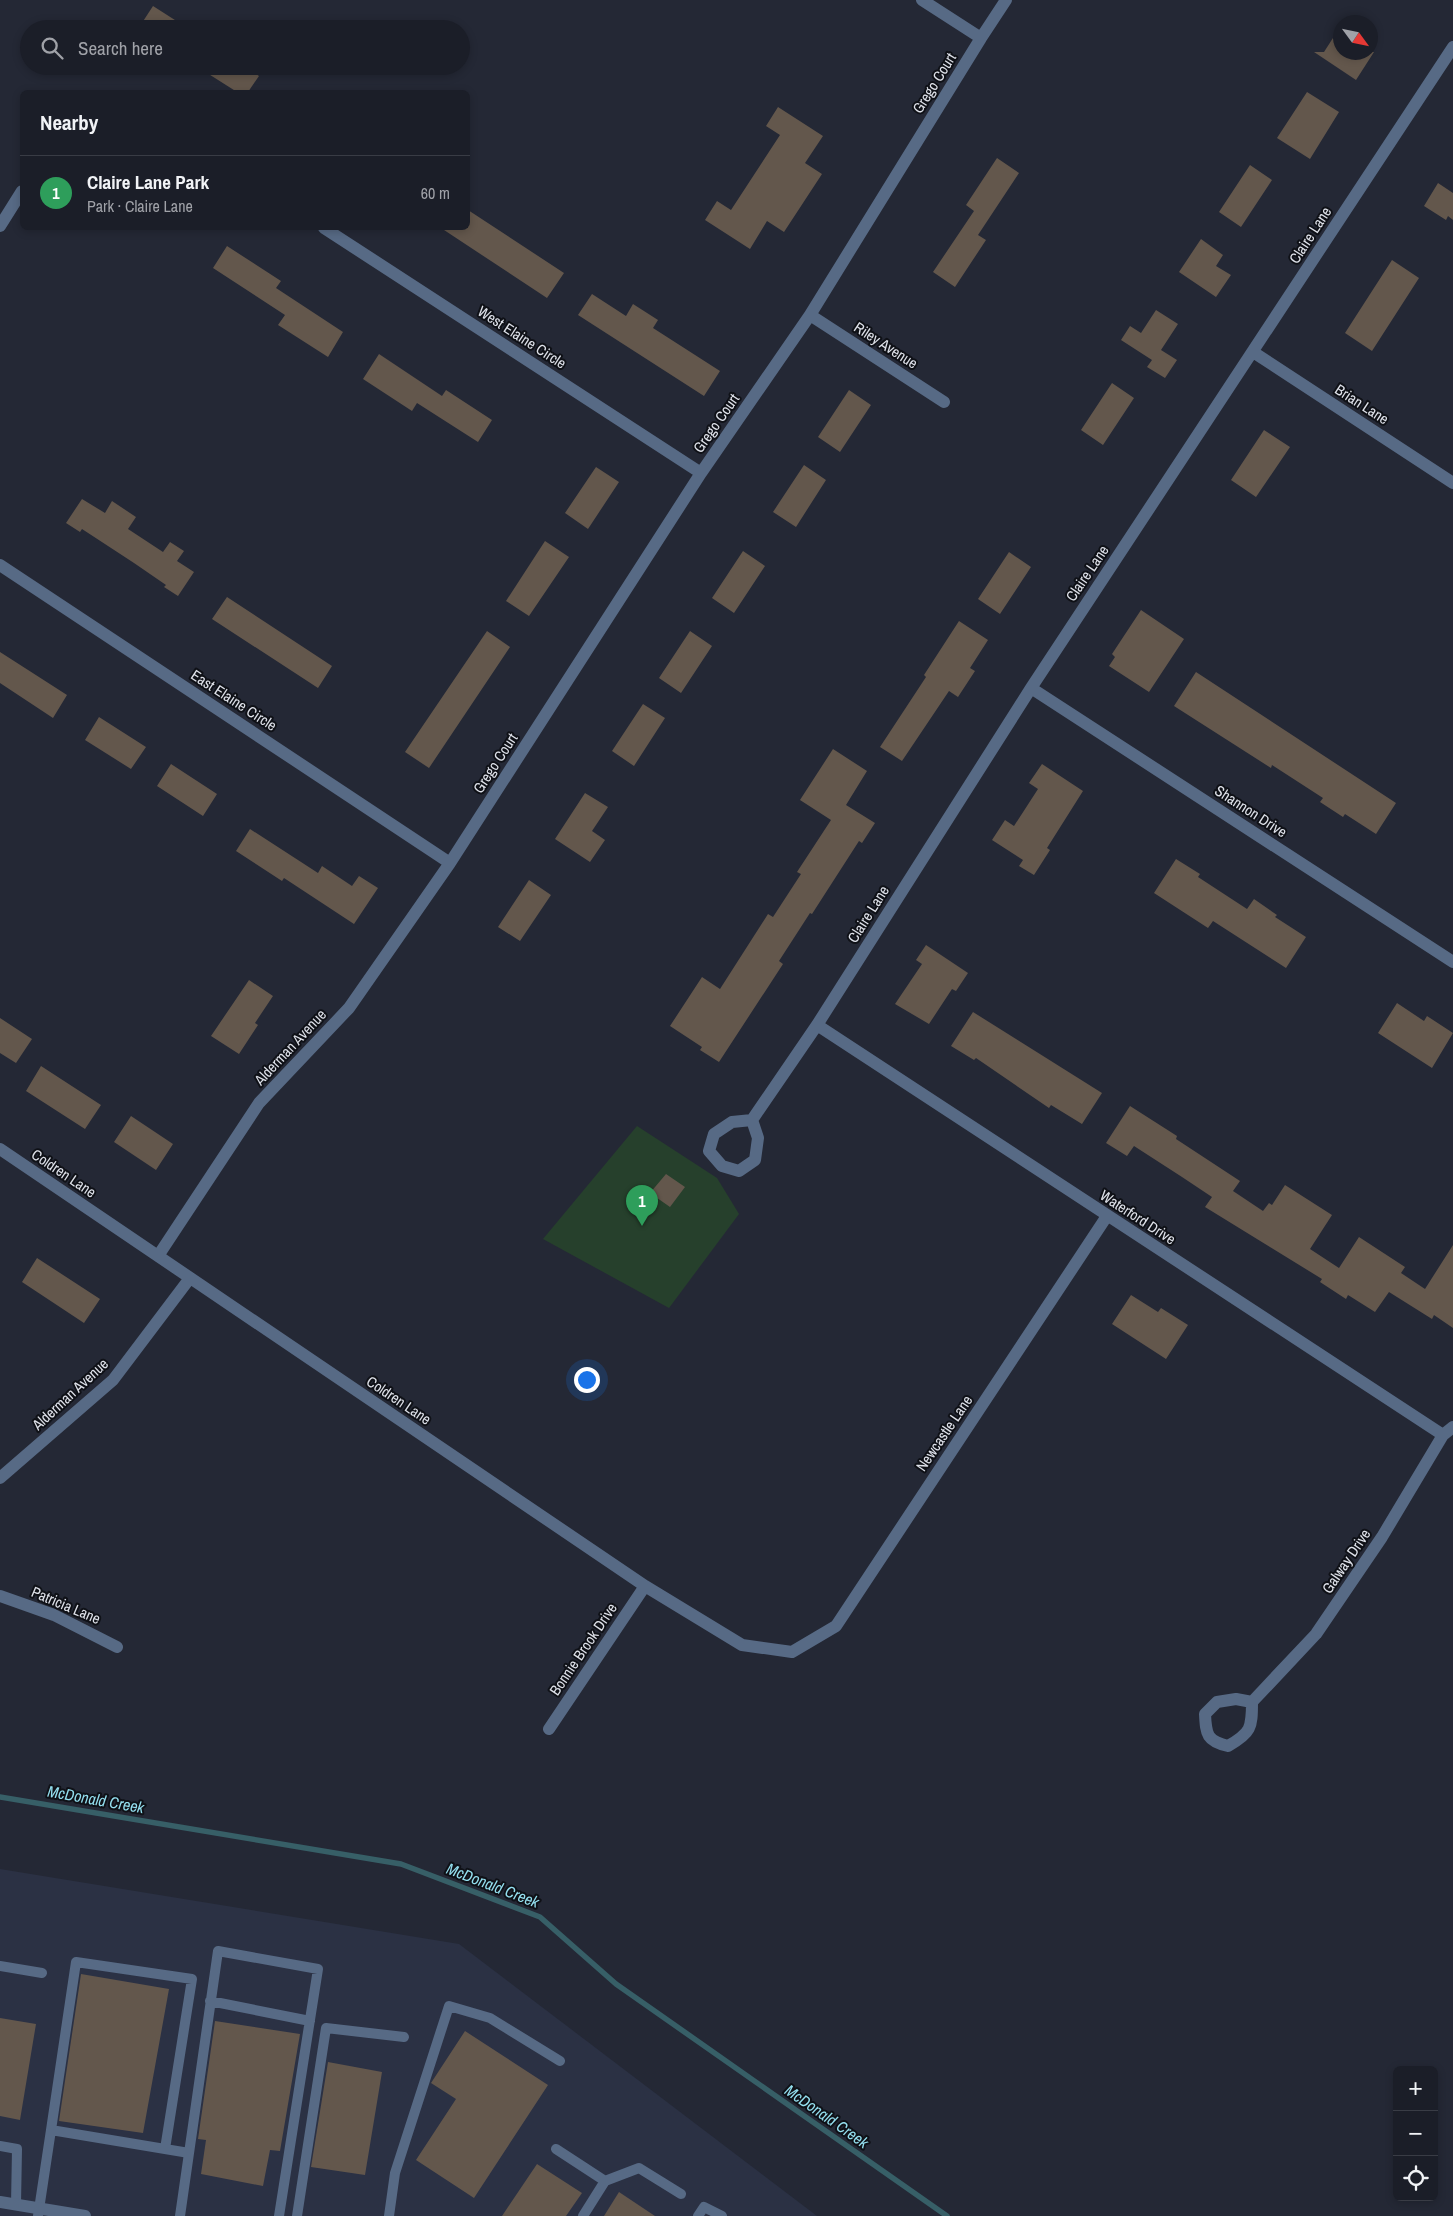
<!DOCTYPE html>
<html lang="en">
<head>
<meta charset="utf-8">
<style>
  :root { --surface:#1b1e28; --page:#242730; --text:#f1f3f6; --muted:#a0a2a8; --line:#393c45; --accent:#db2777 }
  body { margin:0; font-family:"Archivo Narrow",sans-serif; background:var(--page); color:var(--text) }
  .controls { position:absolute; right:15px; bottom:15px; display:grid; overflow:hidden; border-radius:8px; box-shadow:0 2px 8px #0003 }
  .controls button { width:45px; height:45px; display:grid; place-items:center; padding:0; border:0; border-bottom:1px solid var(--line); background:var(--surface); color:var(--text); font:25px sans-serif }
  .compass { position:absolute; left:1333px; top:15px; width:45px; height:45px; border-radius:50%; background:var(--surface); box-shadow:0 2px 8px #0003; rotate:123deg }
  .you { position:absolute; left:586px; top:1379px; width:18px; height:18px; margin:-12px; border:4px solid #fff; border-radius:50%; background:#1a73e8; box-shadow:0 0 0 8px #1a73e833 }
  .badge { display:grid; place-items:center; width:32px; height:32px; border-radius:50%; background:var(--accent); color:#fff; font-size:16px; font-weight:700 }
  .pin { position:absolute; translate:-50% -41px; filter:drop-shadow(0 1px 2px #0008) }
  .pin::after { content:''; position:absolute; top:26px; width:18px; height:15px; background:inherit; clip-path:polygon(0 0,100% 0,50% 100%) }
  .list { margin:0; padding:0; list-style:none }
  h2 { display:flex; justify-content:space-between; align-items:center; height:65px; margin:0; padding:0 20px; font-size:21px }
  h2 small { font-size:16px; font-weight:400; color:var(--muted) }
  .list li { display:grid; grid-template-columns:32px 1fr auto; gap:15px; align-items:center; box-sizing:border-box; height:75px; padding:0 20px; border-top:1px solid var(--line) }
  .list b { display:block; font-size:19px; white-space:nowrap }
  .list p { margin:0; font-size:16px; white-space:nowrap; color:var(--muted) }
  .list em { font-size:16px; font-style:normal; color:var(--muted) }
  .icon { flex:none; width:28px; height:28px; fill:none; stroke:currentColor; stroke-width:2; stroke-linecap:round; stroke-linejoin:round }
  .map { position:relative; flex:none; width:1453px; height:2216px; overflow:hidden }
  .search { position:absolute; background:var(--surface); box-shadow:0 2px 8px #0003; left:20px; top:20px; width:450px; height:55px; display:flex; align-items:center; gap:12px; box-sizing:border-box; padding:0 18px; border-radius:28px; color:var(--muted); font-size:19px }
  .panel { position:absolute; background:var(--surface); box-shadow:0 2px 8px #0003; left:20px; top:90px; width:450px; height:140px; border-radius:8px }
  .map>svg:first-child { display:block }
  .built { fill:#2b3144 }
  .green { fill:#26402c }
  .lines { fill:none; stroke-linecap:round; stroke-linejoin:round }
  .stream { stroke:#375f67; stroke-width:5.5 }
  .building { fill:#63574c }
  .lane { stroke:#576a85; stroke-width:10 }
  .street { stroke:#576a85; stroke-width:12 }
  .labels { text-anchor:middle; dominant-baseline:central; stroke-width:4; stroke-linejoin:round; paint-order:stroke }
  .street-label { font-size:15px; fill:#dfe2ea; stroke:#0f1117 }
  .water-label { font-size:16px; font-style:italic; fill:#94dfef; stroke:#0f1117 }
</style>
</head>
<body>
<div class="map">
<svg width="1453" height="2216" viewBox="0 0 1453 2216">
  <rect width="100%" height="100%" fill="#242835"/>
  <path class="built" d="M 0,1869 L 459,1944 L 817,2216 L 0,2216 Z"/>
  <path class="green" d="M 637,1126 L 717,1178 L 739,1214 L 669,1308 L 543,1239 Z"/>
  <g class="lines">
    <path class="stream" d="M 0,1797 L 401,1864 L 540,1917 L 616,1984 L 947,2216"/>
  </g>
  <path class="building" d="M 153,6 L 189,29 L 138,29 Z
    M 1340,27 L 1340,52 L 1374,52 L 1356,80 L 1314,52 L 1324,52 Z
    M 196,66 L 245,66 L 259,76 L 248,92 L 237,92 Z
    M 1307,92 L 1339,112 L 1310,159 L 1277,138 Z
    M 778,107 L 823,136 L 805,163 L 822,174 L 784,232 L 767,221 L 750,249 L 705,220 L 717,201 L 731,210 L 780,135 L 766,126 Z
    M 997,158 L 1019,173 L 978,235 L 986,240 L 955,287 L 933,272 L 974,211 L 966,205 Z
    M 1250,165 L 1272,180 L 1241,227 L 1219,212 Z
    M 1438,183 L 1453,193 L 1453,220 L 1448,216 L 1446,220 L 1424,206 Z
    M 468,210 L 564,273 L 547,298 L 441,228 L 468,228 Z
    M 1201,239 L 1223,255 L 1216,266 L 1231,275 L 1216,297 L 1179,272 Z
    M 227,246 L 281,281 L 276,288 L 343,332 L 328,357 L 278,325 L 285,315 L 213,268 Z
    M 1392,260 L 1419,278 L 1372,351 L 1345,333 Z
    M 592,294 L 626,316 L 633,304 L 658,320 L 653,328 L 720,371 L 704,396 L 578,315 Z
    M 1156,310 L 1178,324 L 1161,350 L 1177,360 L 1165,378 L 1147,367 L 1152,360 L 1121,340 L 1130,326 L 1141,333 Z
    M 379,354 L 442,396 L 446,390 L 492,420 L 478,442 L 417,403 L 412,411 L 363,379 Z
    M 1112,383 L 1134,398 L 1103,445 L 1081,430 Z
    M 849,390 L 871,405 L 840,452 L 818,437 Z
    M 1264,430 L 1290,447 L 1256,497 L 1231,480 Z
    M 804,465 L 826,480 L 796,527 L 773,512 Z
    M 596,467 L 619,482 L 588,529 L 565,513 Z
    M 82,499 L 105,513 L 112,501 L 136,517 L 128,529 L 163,552 L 170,542 L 184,551 L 177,561 L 194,572 L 178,596 L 164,587 L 166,585 L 134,563 L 82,529 L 80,532 L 66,523 Z
    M 545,541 L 569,557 L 529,616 L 506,601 Z
    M 743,551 L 765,566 L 734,613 L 712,598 Z
    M 1009,552 L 1031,567 L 1000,614 L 978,599 Z
    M 227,597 L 332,666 L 318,688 L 212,619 Z
    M 1141,610 L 1184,639 L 1149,692 L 1109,666 L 1115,657 L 1112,654 Z
    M 959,621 L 988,640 L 970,668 L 975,671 L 958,697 L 949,691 L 902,761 L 880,747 L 926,677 L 924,675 Z
    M 487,631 L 510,647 L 429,768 L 405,752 Z
    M 690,631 L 712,646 L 681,693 L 659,678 Z
    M 0,652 L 67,695 L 53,718 L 0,683 Z
    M 1196,672 L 1396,803 L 1376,834 L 1345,814 L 1343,817 L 1320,802 L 1323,798 L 1272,765 L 1271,768 L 1174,706 Z
    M 643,704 L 665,718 L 634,766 L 612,751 Z
    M 99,717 L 146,747 L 131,769 L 85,740 Z
    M 833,749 L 867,771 L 846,805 L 875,823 L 862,843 L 859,841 L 812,914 L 810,913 L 779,961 L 783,964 L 719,1062 L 700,1050 L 702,1047 L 670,1026 L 702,977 L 720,989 L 768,914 L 773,917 L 801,874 L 797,872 L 831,820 L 800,800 Z
    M 171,764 L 217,794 L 203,816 L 157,786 Z
    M 1042,764 L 1083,791 L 1047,848 L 1050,850 L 1034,875 L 1019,866 L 1023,860 L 992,840 L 1005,820 L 1014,826 L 1038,789 L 1029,783 Z
    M 585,793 L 608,807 L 592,831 L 605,840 L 590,862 L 555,839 Z
    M 250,829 L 318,873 L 322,866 L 352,886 L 359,876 L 378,888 L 354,924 L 284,878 L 282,881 L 236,851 Z
    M 1176,859 L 1200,874 L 1198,877 L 1247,909 L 1254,899 L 1277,915 L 1275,917 L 1306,937 L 1286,968 L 1213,921 L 1208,928 L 1154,893 Z
    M 529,880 L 551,895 L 520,941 L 498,927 Z
    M 926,945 L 968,973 L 956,991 L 952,989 L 929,1024 L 895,1004 L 922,964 L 916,960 Z
    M 249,980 L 273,996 L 255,1023 L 258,1025 L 239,1054 L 211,1036 Z
    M 1397,1003 L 1424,1021 L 1427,1016 L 1453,1033 L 1432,1068 L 1378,1033 Z
    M 973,1012 L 1102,1093 L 1082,1124 L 1051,1105 L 1049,1108 L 976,1058 L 974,1060 L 951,1046 Z
    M 0,1018 L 32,1039 L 16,1063 L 0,1053 Z
    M 41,1066 L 101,1105 L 85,1129 L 26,1091 Z
    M 1130,1106 L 1177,1136 L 1176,1139 L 1240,1181 L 1233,1191 L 1263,1211 L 1269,1203 L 1272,1205 L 1285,1185 L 1332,1215 L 1310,1249 L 1339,1268 L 1359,1237 L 1405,1267 L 1401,1273 L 1425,1289 L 1453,1245 L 1453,1328 L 1434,1315 L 1432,1319 L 1389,1292 L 1375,1312 L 1348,1295 L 1346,1299 L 1320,1282 L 1322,1279 L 1205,1207 L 1212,1197 L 1182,1177 L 1134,1146 L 1127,1156 L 1106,1143 Z
    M 131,1116 L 173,1144 L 156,1170 L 114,1142 Z
    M 666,1174 L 685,1187 L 670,1207 L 650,1193 Z
    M 37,1258 L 100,1299 L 84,1323 L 22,1282 Z
    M 1131,1295 L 1158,1312 L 1161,1308 L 1188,1325 L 1166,1359 L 1112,1324 Z
    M 81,1974 L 169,1989 L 143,2133 L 59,2121 Z
    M 0,2018 L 36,2024 L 20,2120 L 0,2116 Z
    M 215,2021 L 300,2034 L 280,2151 L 270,2150 L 263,2186 L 201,2174 L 206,2140 L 198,2139 Z
    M 465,2031 L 548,2085 L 474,2198 L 416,2160 L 456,2099 L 431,2083 Z
    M 328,2062 L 382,2072 L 365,2175 L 311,2167 Z
    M 537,2164 L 582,2193 L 566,2216 L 502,2216 Z
    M 619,2192 L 655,2216 L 604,2216 Z"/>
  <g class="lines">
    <path class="lane" d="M 0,1966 L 42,1973
      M 210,2001 L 310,2021
      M 51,2130 L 76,1962 L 192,1979 L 165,2149
      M 0,2146 L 17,2149 L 16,2204
      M 556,2149 L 605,2181 L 583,2216
      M 605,2181 L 639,2168 L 681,2194
      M 38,2216 L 51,2130 L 189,2153
      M 180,2216 L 218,1951 L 318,1969 L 279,2216
      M 297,2216 L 326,2028 L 404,2037
      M 389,2216 L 395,2173 L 449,2006 L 490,2018 L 560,2061
      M 698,2216 L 704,2207 L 722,2216"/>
    <path class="street" d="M 922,0 L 981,38
      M 0,226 L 22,191
      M 324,228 L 701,473
      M 810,315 L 944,402
      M 1253,352 L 1453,483
      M 0,565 L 450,863
      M 1031,688 L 1453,962
      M 817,1025 L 1443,1435
      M 752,1120 L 817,1025 L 1031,688 L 1453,47
      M 752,1120 L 758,1138 L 755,1160 L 739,1171 L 722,1166 L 709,1151 L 714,1134 L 732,1122 Z
      M 0,1149 L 645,1586 L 742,1645 L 792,1652 L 836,1626 L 1107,1216
      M 158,1256 L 259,1103 L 349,1008 L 450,863 L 701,473 L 810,315 L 981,38 L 1006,0
      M 0,1478 L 113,1380 L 190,1278
      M 0,1596 L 54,1615 L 117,1647
      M 1236,1699 L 1252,1702 C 1252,1728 1251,1733 1228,1746 C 1207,1741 1206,1735 1205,1714 L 1217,1702 Z
      M 1252,1702 L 1316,1634 L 1382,1537 L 1443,1435 L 1453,1427
      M 549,1729 L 645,1586
      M 0,2202 L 85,2216"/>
  </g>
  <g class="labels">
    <g class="street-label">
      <text transform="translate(934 83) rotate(-58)">Grego Court</text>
      <text transform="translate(1310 235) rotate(-57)">Claire Lane</text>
      <text transform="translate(522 337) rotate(33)">West Elaine Circle</text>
      <text transform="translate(886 345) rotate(33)">Riley Avenue</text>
      <text transform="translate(1362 404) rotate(33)">Brian Lane</text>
      <text transform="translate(716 423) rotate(-55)">Grego Court</text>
      <text transform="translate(1087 573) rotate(-56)">Claire Lane</text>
      <text transform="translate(234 700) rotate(33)">East Elaine Circle</text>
      <text transform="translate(495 763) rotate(-57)">Grego Court</text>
      <text transform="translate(1251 811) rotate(33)">Shannon Drive</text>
      <text transform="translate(868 914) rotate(-58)">Claire Lane</text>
      <text transform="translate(290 1047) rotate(-47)">Alderman Avenue</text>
      <text transform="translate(64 1173) rotate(34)">Coldren Lane</text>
      <text transform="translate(1138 1217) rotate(33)">Waterford Drive</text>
      <text transform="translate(70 1394) rotate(-43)">Alderman Avenue</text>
      <text transform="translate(399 1400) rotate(34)">Coldren Lane</text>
      <text transform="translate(944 1433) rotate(-56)">Newcastle Lane</text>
      <text transform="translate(1346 1561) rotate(-56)">Galway Drive</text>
      <text transform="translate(66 1605) rotate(23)">Patricia Lane</text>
      <text transform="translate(583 1649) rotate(-56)">Bonnie Brook Drive</text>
    </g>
    <g class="water-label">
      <text transform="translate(96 1799) rotate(10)">McDonald Creek</text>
      <text transform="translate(493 1885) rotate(21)">McDonald Creek</text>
      <text transform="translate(827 2116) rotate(35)">McDonald Creek</text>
    </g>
  </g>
</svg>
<div class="controls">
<button>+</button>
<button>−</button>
<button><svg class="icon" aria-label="locate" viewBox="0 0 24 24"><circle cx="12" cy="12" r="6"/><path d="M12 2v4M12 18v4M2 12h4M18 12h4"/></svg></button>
</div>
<svg class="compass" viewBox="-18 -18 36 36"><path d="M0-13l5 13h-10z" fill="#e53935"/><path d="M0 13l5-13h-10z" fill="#a0a2a8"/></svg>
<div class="you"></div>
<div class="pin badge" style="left:642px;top:1226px;background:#2e9e5b">1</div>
<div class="search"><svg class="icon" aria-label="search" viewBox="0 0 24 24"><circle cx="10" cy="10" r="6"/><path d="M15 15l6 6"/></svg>Search here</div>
<section class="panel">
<h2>Nearby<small></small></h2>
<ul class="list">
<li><span class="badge" style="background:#2e9e5b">1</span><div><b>Claire Lane Park</b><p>Park · Claire Lane</p></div><em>60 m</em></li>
</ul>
</section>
</div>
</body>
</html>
